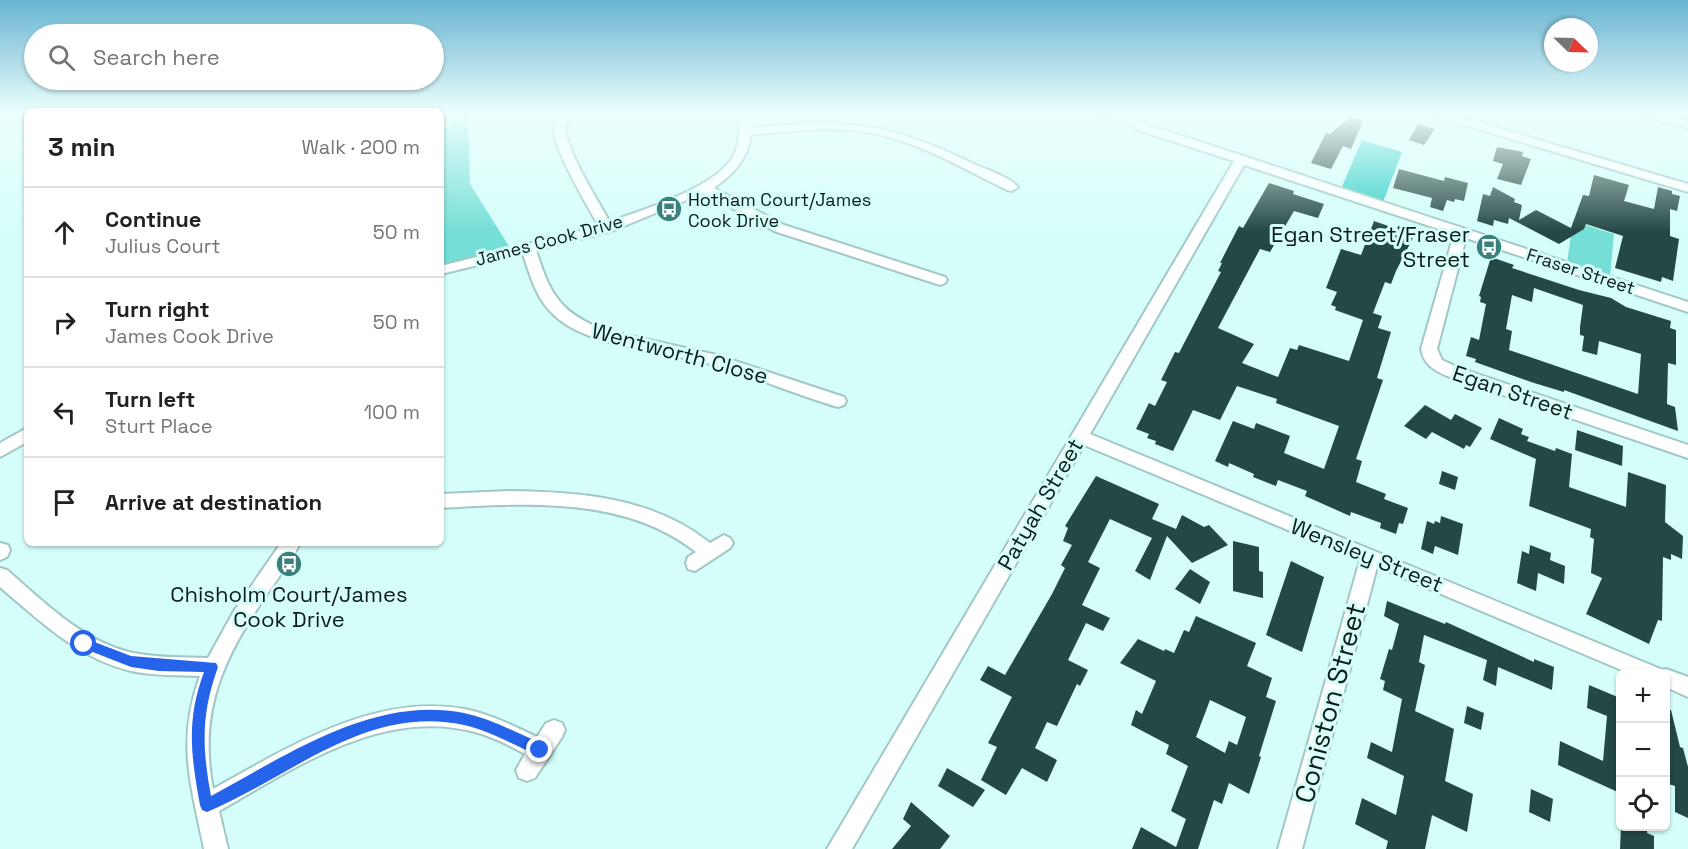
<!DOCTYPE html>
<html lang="en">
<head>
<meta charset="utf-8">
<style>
  :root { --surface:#fff; --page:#f6f6f6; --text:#202124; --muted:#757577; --line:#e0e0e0 }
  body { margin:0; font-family:"Space Grotesk",sans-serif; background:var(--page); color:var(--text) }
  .controls { position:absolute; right:18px; bottom:18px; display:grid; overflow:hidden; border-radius:9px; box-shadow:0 2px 4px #0004 }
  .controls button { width:54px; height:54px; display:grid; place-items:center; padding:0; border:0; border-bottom:2px solid var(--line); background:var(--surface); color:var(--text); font:30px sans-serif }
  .compass { position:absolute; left:1544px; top:18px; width:54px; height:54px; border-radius:50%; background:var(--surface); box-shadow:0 2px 4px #0004; rotate:113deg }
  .stop { position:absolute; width:18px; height:18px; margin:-14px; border:4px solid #2563eb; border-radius:50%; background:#fff }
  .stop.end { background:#2563eb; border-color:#fff; box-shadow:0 2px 6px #0008 }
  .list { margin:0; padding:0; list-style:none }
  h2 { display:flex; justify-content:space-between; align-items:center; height:78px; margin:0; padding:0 24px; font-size:26px }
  h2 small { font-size:20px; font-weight:400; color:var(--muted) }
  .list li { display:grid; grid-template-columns:39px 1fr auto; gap:18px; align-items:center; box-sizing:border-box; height:90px; padding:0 24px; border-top:2px solid var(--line) }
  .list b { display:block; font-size:22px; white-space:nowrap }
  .list p { margin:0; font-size:20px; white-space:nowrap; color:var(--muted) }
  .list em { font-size:20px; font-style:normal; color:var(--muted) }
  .icon { flex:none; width:33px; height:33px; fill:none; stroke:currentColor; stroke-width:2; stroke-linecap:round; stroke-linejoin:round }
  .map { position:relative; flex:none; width:1688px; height:849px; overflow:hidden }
  .search { position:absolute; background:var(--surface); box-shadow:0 2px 4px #0004; left:24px; top:24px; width:420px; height:66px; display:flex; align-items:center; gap:15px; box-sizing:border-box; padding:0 21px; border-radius:33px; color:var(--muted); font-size:22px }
  .panel { position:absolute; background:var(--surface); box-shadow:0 2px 4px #0004; left:24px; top:108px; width:420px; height:438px; border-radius:9px }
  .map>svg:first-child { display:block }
  .green { fill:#74ded7 }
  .forest { fill:#31cec6 }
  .building { fill:#244845; fill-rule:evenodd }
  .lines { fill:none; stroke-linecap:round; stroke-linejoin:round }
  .street-casing { stroke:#a1c8c5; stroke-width:4 }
  .street { fill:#fff; fill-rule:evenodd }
  .route { fill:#2563eb }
  .labels { text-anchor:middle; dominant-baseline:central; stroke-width:6; stroke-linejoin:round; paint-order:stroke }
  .far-poi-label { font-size:18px; fill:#0d1c1b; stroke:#d5fefa; text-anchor:start }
  .far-street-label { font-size:18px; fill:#0d1c1b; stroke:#d5fefa }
  .poi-label { font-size:22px; fill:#0d1c1b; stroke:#d5fefa; text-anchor:end }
  .street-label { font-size:22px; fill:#0d1c1b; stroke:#d5fefa }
  .near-street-label { font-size:27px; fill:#0d1c1b; stroke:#d5fefa }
</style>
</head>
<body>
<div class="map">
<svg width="1688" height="849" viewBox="0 0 1688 849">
  <rect width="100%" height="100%" fill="#d5fefa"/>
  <path class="green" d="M 468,115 L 470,184 L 510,248 L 441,265 L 441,130 Z
    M 1573,221 L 1614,234 L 1610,277 L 1567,263 Z"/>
  <path class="forest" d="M 1362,140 L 1402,152 L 1383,202 L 1341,189 Z"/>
  <path class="building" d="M 1350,117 L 1363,121 L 1351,149 L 1343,146 L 1331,169 L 1311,163 L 1326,133 L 1330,134 Z
    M 1418,124 L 1435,129 L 1424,145 L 1409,140 Z
    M 1497,147 L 1523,152 L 1522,156 L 1531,159 L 1521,185 L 1497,179 L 1503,164 L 1493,161 Z
    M 1399,169 L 1444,181 L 1445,177 L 1468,183 L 1464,201 L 1455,199 L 1454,202 L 1447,200 L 1443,211 L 1430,207 L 1432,198 L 1393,188 Z
    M 1594,175 L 1629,185 L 1624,201 L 1654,209 L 1658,187 L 1672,191 L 1672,194 L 1680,196 L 1677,211 L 1670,209 L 1670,236 L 1679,239 L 1673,281 L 1662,277 L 1661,282 L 1615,268 L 1623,236 L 1586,224 L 1584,229 L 1559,244 L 1509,218 L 1508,224 L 1494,220 L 1493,226 L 1477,221 L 1483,194 L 1490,196 L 1493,187 L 1515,199 L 1514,202 L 1522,205 L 1519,220 L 1536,210 L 1571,228 L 1583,195 L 1589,196 Z
    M 1269,183 L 1294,191 L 1293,194 L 1324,204 L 1318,218 L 1294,211 L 1270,252 L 1260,249 L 1218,328 L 1254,344 L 1242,363 L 1278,377 L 1290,348 L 1297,350 L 1299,345 L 1349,361 L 1363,320 L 1335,310 L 1336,307 L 1331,305 L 1337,292 L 1326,288 L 1341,249 L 1361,255 L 1374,221 L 1397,229 L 1398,226 L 1416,232 L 1396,271 L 1391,284 L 1385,282 L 1373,313 L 1382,316 L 1378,328 L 1391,332 L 1377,378 L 1383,380 L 1356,459 L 1362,461 L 1356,482 L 1386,494 L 1384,499 L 1408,508 L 1403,524 L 1399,523 L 1396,534 L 1380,528 L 1381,523 L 1351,512 L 1350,516 L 1305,496 L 1307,491 L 1278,480 L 1276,486 L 1253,477 L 1254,474 L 1229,463 L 1228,467 L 1215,461 L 1233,421 L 1254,429 L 1256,423 L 1290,436 L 1284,453 L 1324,469 L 1339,426 L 1276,403 L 1277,399 L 1237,386 L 1220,420 L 1193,410 L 1173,451 L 1155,444 L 1156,441 L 1147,438 L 1149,434 L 1136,429 L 1149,403 L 1155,406 L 1167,382 L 1161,380 L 1175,352 L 1179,353 L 1221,272 L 1218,271 L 1222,263 L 1220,263 L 1239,226 L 1243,228 Z
    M 1491,257 L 1514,265 L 1512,268 L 1579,290 L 1611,298 L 1626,307 L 1671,321 L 1670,328 L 1676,330 L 1676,365 L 1668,363 L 1667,404 L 1675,407 L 1678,431 L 1564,390 L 1564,392 L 1534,383 L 1475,362 L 1476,359 L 1466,356 L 1471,337 L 1479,340 L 1486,304 L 1480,302 L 1481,297 L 1479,296 ZM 1534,288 L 1583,305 L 1580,327 L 1580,335 L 1584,336 L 1582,351 L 1597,355 L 1599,341 L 1641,354 L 1638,394 L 1509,350 L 1512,331 L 1506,329 L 1512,295 L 1532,302 Z
    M 1425,405 L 1451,420 L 1455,414 L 1482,428 L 1470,447 L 1466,445 L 1464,449 L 1432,432 L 1426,439 L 1404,426 Z
    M 1499,418 L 1523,429 L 1521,434 L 1529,437 L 1527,441 L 1555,451 L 1556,448 L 1572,454 L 1569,487 L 1626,507 L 1628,472 L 1666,485 L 1665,522 L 1683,536 L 1682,559 L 1671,554 L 1671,560 L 1663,557 L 1662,621 L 1658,620 L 1649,644 L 1586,614 L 1602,578 L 1591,573 L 1594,539 L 1590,537 L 1591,529 L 1529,506 L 1536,459 L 1490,439 Z
    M 1577,430 L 1623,446 L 1622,466 L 1575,450 Z
    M 1442,471 L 1458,477 L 1455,490 L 1439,484 Z
    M 1096,476 L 1159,504 L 1152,519 L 1176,529 L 1182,515 L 1204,527 L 1209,525 L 1228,545 L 1192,563 L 1167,536 L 1150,580 L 1135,571 L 1152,538 L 1110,519 L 1088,562 L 1100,568 L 1082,605 L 1110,618 L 1103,631 L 1086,623 L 1068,660 L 1088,670 L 1080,686 L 1077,684 L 1057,726 L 1047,722 L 1035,748 L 1057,760 L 1047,782 L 1022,768 L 1006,795 L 981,780 L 997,747 L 988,743 L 1012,697 L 980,680 L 988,666 L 1005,675 L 1052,594 L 1065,568 L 1061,565 L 1072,545 L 1063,541 L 1068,528 L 1065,526 Z
    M 1441,516 L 1463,524 L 1458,555 L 1435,546 L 1433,554 L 1421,549 L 1427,521 L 1434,524 L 1435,521 L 1440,523 Z
    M 1233,541 L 1259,547 L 1259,571 L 1263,572 L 1263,598 L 1233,591 Z
    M 1530,545 L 1551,553 L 1550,560 L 1565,566 L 1564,584 L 1538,573 L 1536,591 L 1517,583 L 1522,551 L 1529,554 Z
    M 1291,561 L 1324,577 L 1302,652 L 1266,635 Z
    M 1190,569 L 1210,582 L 1200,604 L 1175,589 Z
    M 1387,601 L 1445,624 L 1446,622 L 1534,662 L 1534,659 L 1554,667 L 1552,690 L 1498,667 L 1496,686 L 1483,680 L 1487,660 L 1424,635 L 1419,662 L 1425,665 L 1415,711 L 1454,729 L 1445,781 L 1473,794 L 1467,832 L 1432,815 L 1425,849 L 1386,849 L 1388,841 L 1355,824 L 1362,798 L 1396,815 L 1404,776 L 1367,758 L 1371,742 L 1392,752 L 1402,699 L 1383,690 L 1385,681 L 1380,679 L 1389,649 L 1392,650 L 1399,624 L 1384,616 Z
    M 1196,616 L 1256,643 L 1247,666 L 1272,678 L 1266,697 L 1276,701 L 1259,756 L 1261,757 L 1249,794 L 1229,783 L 1222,804 L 1214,800 L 1198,849 L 1132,849 L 1141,827 L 1176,847 L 1186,819 L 1171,811 L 1188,766 L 1166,754 L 1169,745 L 1131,725 L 1136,710 L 1142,714 L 1156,681 L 1120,663 L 1138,639 L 1164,651 L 1165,649 L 1174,653 L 1184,630 L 1189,632 ZM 1210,700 L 1246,717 L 1237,745 L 1229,741 L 1225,753 L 1196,737 Z
    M 1589,685 L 1620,698 L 1620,793 L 1558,765 L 1560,741 L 1603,761 L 1607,716 L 1587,708 Z
    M 1467,706 L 1484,713 L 1481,730 L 1464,723 Z
    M 1665,710 L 1671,710 L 1680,747 L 1683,748 L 1688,767 L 1688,818 L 1675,812 L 1675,786 L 1665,783 Z
    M 947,768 L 985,790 L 973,807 L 938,786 Z
    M 1531,789 L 1553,799 L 1550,822 L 1529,812 Z
    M 911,802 L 950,836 L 940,849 L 892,849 L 911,826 L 903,819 Z
    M 1621,826 L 1648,826 L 1647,833 L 1654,836 L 1654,849 L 1620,849 Z"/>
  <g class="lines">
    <g class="street-casing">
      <path id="street" d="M 562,113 L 574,113 C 572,116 567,121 566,125 C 561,142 600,205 610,222 C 643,209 713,189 732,158 C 740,146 739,127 741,113 L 753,113 L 751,128 C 844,118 889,122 974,164 C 987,170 1008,176 1018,187 L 1012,191 L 1007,190 C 962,168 916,140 866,132 C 828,126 789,131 751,135 C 748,159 733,174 714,188 L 784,225 L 945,277 L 947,280 L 945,283 L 940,285 L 774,231 L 704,193 L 612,231 L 536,250 C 550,294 559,312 604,330 L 717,355 L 844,397 L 846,401 L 844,405 L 838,407 C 797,395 758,378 717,366 C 670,351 588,349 553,314 C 536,298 530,275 523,254 L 441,274 L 441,266 L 599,226 C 589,209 549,142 554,125 C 556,121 560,116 562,113 Z
        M 1092,113 L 1124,114 L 1149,125 L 1688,302 L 1688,312 L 1466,238 L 1437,349 L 1442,360 L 1459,368 L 1688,445 L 1688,458 L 1447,376 C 1434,370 1424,365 1421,349 L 1454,234 L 1244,165 L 1090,434 L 1663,670 L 1666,669 L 1688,677 L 1688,697 L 1666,687 L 1666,674 L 1631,674 L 1377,567 L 1302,849 L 1278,849 L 1360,560 L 1084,445 L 852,849 L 827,849 L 1234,161 L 1141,131 L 1121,120 L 1098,116 Z
        M 1429,113 L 1447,113 L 1688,184 L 1688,192 L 1431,115 Z
        M 1638,113 L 1658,113 L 1688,120 L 1688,128 L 1640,115 Z
        M 27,428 L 27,442 L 0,457 L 0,443 Z
        M 509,491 C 581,492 652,497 710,543 L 724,535 L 730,538 L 733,543 L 730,548 L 695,571 L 688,569 L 686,563 L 688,557 L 696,552 C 625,496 527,503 441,508 L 441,494 Z
        M 0,543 L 8,545 L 10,550 L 7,557 L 0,560 Z
        M 281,543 L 300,543 C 291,562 277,579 265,597 C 223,659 198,712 213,789 C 289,747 374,693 464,709 C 490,714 514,726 537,737 L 546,723 L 554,720 L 562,723 L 565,730 L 562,737 L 535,778 L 527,781 L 519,778 L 516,770 L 525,754 C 509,745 493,737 475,732 C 382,707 295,768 219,811 L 228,849 L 204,849 C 191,784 176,742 200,676 C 177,675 154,676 131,671 C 79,659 40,621 0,587 L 0,568 L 7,570 C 43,601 81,640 129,652 C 155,658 182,657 208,658 L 234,611 Z"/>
    </g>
    <use href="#street" class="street"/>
  </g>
  <linearGradient id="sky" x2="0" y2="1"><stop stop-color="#68b4d1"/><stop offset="0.49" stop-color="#ecfffd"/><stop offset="1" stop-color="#ecfffd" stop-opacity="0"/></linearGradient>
  <rect width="1688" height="232" fill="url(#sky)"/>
  <path class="route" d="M 84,638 L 131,656 L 216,663 L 218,667 C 201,714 202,747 211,796 C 287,755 374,695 464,713 C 492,719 519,734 545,745 L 547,750 L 545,754 L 540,756 C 515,746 491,731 464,725 C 366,704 291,777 207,812 L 202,810 L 200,805 C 191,756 186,720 204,672 L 159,671 L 131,667 L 80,647 L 79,644 Z"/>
  <defs>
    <g id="bus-disc" transform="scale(1.35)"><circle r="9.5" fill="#3a817c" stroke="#d5fefa"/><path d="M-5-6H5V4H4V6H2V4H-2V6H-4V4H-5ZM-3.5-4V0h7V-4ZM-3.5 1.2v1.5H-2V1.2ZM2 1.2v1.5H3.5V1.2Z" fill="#fff"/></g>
  </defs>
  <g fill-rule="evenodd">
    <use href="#bus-disc" x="669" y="209"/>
    <use href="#bus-disc" x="1489" y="247"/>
    <use href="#bus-disc" x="289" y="564"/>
  </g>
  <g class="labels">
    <g class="far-poi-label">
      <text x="688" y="199">Hotham Court/James<tspan x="688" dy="21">Cook Drive</tspan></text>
    </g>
    <g class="far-street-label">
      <text transform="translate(549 240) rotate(-15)">James Cook Drive</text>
      <text transform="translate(1581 271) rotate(18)">Fraser Street</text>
    </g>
    <g class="poi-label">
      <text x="1470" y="234">Egan Street/Fraser<tspan x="1470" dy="25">Street</tspan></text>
      <text x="289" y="594" text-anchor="middle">Chisholm Court/James<tspan x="289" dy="25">Cook Drive</tspan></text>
    </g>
    <g class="street-label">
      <text transform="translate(680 353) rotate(15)">Wentworth Close</text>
      <text transform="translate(1513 392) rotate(19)">Egan Street</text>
      <text transform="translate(1040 504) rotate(-60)">Patyah Street</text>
      <text transform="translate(1367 555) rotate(22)">Wensley Street</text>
    </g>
    <g class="near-street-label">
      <text transform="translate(1330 703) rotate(-75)">Coniston Street</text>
    </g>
  </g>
</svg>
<div class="controls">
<button>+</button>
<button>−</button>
<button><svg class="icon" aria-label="locate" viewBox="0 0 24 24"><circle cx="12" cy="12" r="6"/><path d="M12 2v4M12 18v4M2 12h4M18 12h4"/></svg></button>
</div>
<svg class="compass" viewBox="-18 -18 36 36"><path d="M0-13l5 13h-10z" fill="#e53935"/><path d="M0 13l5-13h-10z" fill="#757577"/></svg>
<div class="stop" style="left:84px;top:644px"></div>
<div class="stop end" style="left:540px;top:750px"></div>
<div class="search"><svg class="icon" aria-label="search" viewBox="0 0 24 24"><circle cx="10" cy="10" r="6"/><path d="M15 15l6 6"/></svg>Search here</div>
<section class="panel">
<h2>3 min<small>Walk · 200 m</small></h2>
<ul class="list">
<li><svg class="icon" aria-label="ahead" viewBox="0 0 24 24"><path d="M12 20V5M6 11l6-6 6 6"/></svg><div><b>Continue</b><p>Julius Court</p></div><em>50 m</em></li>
<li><svg class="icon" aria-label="right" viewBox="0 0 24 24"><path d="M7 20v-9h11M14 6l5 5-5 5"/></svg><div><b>Turn right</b><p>James Cook Drive</p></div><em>50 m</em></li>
<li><svg class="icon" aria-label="left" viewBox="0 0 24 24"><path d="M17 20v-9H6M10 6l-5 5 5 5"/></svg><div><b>Turn left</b><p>Sturt Place</p></div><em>100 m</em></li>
<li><svg class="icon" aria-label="arrive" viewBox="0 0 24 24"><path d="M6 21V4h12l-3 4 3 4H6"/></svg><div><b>Arrive at destination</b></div></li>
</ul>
</section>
</div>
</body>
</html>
